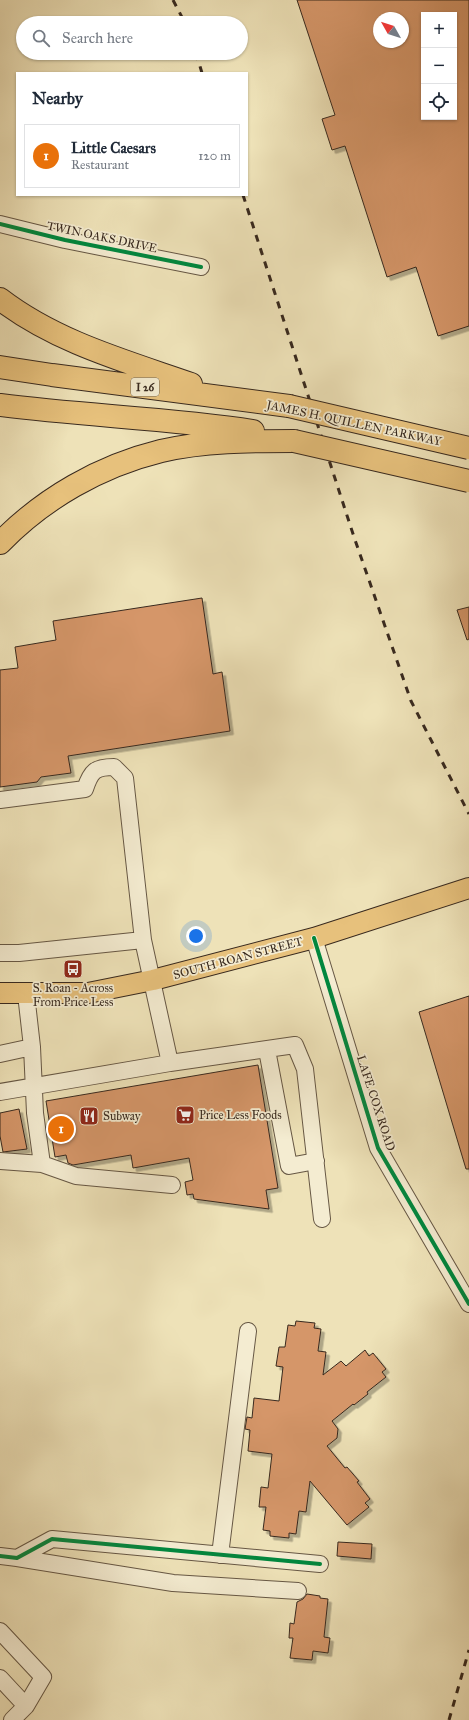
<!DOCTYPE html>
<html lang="en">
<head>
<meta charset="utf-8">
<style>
  :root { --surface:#fff; --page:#f2f2f3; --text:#1f2937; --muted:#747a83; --line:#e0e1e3; --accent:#8f2418 }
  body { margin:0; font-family:"IM FELL Great Primer",serif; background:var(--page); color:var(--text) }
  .controls { position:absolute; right:12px; top:12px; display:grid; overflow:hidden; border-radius:0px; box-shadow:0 1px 3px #0004 }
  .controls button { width:36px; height:36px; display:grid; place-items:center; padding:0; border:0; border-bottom:1px solid var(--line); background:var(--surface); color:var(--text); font:20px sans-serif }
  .compass { position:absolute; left:373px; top:12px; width:36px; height:36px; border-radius:50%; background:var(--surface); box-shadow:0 1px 3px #0004; rotate:309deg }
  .you { position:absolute; left:196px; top:936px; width:14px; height:14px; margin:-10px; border:3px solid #fff; border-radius:50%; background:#1a73e8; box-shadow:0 0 0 6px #1a73e833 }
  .badge { display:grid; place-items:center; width:26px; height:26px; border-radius:50%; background:var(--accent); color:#fff; font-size:13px; font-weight:700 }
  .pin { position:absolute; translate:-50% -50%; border:2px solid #fff; box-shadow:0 1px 4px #0006 }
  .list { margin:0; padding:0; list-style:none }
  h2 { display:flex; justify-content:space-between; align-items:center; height:52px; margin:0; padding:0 16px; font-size:17px }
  h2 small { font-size:13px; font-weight:400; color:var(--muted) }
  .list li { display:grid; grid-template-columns:26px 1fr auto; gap:12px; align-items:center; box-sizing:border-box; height:64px; margin:0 8px 8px; padding:0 8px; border:1px solid var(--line); border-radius:0px }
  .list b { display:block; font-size:15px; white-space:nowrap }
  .list p { margin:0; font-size:13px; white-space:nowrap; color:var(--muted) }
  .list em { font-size:13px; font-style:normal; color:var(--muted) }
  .icon { flex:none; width:22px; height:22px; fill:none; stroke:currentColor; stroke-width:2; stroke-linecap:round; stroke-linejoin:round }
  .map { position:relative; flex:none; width:469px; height:1720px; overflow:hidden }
  .search { position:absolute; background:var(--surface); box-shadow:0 1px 3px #0004; left:16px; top:16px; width:232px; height:44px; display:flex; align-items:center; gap:10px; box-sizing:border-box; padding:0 14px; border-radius:22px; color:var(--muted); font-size:15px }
  .panel { position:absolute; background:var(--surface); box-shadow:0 1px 3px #0004; left:16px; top:72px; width:232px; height:124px; border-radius:0px }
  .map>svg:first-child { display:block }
  .building { fill:#d59669; stroke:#38291e; fill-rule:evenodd; filter:url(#shadow) }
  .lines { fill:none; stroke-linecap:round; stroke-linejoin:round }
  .minor-casing { stroke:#665744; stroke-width:18 }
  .major-casing { stroke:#38291e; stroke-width:22 }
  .highway-casing { stroke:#38291e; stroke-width:24 }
  .minor { stroke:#f4ecd1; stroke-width:16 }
  .major { stroke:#e7c17c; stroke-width:20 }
  .highway { stroke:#e7c17c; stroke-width:22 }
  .rail { stroke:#38291e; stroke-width:3; stroke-dasharray:7 7; stroke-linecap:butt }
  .highway-bridge-casing { stroke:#38291e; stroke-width:24; stroke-linecap:butt }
  .highway-bridge { stroke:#e7c17c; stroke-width:22 }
  .cycleway-casing { stroke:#f4ecd1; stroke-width:6 }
  .cycleway { stroke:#00873e; stroke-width:4 }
  .labels { text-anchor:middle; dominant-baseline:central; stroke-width:3.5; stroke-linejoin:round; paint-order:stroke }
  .shield { fill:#f4ecd1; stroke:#706454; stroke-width:1 }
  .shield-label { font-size:11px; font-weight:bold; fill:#38291e }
  .street-label { font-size:12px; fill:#38291e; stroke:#f4ecd1 }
  .poi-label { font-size:12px; fill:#38291e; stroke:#f4ecd1; text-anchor:start }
</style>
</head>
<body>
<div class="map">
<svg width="469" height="1720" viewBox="0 0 469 1720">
  <defs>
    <filter id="shadow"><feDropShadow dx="3.5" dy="3.5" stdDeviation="0" flood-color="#0004"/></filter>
  </defs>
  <rect width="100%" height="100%" fill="#eee2b8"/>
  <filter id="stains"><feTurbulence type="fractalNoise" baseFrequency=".005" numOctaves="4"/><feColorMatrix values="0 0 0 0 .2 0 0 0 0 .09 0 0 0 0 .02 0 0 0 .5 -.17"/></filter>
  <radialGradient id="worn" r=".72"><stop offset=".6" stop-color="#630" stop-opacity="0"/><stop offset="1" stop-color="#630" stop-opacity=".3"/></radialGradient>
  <path class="building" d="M 297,0 L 469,0 L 469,326 L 438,336 L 416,267 L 387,277 L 345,146 L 332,150 L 322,119 L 335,115 ZM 424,15 L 454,15 L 454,117 L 424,117 ZM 379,18 L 403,18 L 403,42 L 379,42 Z
    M 202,598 L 213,674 L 222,672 L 230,731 L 68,756 L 71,773 L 41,777 L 37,782 L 0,787 L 0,670 L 18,668 L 15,647 L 56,640 L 53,621 Z
    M 469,607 L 469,639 L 467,640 L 457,610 Z
    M 469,996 L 469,1169 L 466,1169 L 419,1012 Z
    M 258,1065 L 278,1188 L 266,1190 L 269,1209 L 194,1199 L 193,1194 L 187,1195 L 185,1182 L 193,1180 L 189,1158 L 133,1168 L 131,1155 L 73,1165 L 68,1163 L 66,1155 L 55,1157 L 46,1101 Z
    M 19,1109 L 27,1149 L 3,1152 L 0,1136 L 0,1113 Z
    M 296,1321 L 315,1323 L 314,1328 L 321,1329 L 318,1351 L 326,1352 L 323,1375 L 341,1361 L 346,1366 L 365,1350 L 369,1356 L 373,1353 L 386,1369 L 382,1372 L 386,1377 L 367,1392 L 368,1394 L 354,1405 L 353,1404 L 332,1421 L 338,1429 L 337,1438 L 327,1446 L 345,1468 L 347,1467 L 359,1481 L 357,1482 L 370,1499 L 365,1503 L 369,1507 L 347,1525 L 310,1481 L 306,1512 L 299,1511 L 296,1534 L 289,1533 L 289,1538 L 270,1536 L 270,1531 L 263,1530 L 266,1507 L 259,1507 L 261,1487 L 268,1488 L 272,1454 L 248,1451 L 250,1430 L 245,1429 L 247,1417 L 252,1418 L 254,1398 L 279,1401 L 283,1367 L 276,1366 L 279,1347 L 285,1347 L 288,1325 L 295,1326 Z
    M 338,1542 L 372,1544 L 371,1559 L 337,1556 Z
    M 307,1594 L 320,1596 L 320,1598 L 328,1599 L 324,1637 L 330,1638 L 328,1653 L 313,1651 L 312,1660 L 290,1658 L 293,1638 L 289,1638 L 290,1623 L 294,1624 L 297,1602 L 303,1599 Z"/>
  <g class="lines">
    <g class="minor-casing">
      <path id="minor" d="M 0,224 L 65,240 L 201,267
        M 0,800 L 85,789 C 91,771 95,767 114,767 L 125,778 L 143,940 L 170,1063
        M 314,938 L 378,1148 L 469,1304
        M 0,953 L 19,953 L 143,940
        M 26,994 L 32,1047 L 35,1113 L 42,1164
        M 267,1050 L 289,1166 L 316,1161
        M 0,1054 L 32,1047
        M 0,1092 L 170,1063 L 295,1045 L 305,1069 L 322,1219
        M 0,1161 L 42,1164 L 76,1176 L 172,1185
        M 220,1555 L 248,1331
        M 0,1556 L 17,1558 L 52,1539 L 320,1564
        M 17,1558 L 173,1583 L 298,1591
        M 0,1631 L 43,1677 L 26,1706 L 12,1720
        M 0,1678 L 26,1706"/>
    </g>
    <g class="major-casing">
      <path id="major" d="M 0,993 L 88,993 L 153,980 L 314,938 L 469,888"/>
    </g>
    <g class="highway-casing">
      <path id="highway" d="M 0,299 C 56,342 125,361 191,384
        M 0,367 L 52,375 L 289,406
        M 0,405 C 84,416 170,418 253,431
        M 0,543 C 44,498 100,466 161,451 C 204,441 250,441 294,441"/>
    </g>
    <use href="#minor" class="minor"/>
    <use href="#major" class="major"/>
    <use href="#highway" class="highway"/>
    <path class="rail" d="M 173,0 L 185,23
      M 196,53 L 202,73
      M 243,195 L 354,537 L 411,701 L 469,814
      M 449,1720 L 469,1650"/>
    <g class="highway-bridge-casing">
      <path id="highway-bridge" d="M 289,406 L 469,448
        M 294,441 L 469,481"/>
    </g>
    <use href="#highway-bridge" class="highway-bridge"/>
    <g class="cycleway-casing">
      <path id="cycleway" d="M 0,224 L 65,240 L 201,267
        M 314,938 L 378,1148 L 469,1304
        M 0,1556 L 17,1558 L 52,1539 L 320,1564"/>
    </g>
    <use href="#cycleway" class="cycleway"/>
  </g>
  <defs>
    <g id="bus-square" transform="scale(1)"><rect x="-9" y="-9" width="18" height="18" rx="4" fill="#8f2418" stroke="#f4ecd1"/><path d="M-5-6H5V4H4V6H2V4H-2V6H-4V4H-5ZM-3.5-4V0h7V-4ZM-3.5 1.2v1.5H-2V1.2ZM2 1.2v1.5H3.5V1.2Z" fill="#fff"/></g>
    <g id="supermarket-square" transform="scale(1)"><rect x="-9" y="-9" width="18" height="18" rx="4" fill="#8f2418" stroke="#f4ecd1"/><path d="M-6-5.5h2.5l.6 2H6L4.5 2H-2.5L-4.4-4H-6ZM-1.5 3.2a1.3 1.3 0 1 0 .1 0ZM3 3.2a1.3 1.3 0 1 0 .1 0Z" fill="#fff"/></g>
    <g id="restaurant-square" transform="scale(1)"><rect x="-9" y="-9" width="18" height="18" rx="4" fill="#8f2418" stroke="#f4ecd1"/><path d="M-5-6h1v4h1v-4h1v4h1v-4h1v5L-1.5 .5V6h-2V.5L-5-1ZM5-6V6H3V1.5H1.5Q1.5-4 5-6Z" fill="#fff"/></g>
  </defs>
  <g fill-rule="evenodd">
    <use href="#bus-square" x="73" y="969"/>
    <use href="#supermarket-square" x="185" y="1115"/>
    <use href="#restaurant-square" x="89" y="1116"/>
  </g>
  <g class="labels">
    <rect class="shield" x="131" y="378" width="28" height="18" rx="3"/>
    <g class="shield-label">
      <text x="145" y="387">I 26</text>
    </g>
    <g class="street-label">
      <text transform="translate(102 237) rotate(12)">TWIN OAKS DRIVE</text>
      <text transform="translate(354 423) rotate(12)">JAMES H. QUILLEN PARKWAY</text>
      <text transform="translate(238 958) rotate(-15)">SOUTH ROAN STREET</text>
      <text transform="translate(376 1103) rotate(72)">LAFE COX ROAD</text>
    </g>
    <g class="poi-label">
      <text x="73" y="988" text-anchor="middle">S. Roan - Across<tspan x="73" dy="14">From Price Less</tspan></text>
      <text x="199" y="1115">Price Less Foods</text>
      <text x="103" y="1116">Subway</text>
    </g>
  </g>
  <rect width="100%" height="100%" filter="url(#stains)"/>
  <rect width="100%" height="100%" fill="url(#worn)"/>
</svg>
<div class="controls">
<button>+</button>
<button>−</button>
<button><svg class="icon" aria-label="locate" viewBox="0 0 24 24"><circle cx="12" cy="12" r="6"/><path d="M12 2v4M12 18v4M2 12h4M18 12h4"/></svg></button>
</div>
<svg class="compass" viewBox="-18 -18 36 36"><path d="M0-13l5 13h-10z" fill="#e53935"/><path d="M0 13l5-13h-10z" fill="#747a83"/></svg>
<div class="you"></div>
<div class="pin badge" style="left:61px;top:1129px;background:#e8710a">1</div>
<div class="search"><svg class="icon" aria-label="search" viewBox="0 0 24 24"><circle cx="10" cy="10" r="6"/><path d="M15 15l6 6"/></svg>Search here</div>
<section class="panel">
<h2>Nearby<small></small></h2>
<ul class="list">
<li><span class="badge" style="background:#e8710a">1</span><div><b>Little Caesars</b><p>Restaurant</p></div><em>120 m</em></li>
</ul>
</section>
</div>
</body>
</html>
